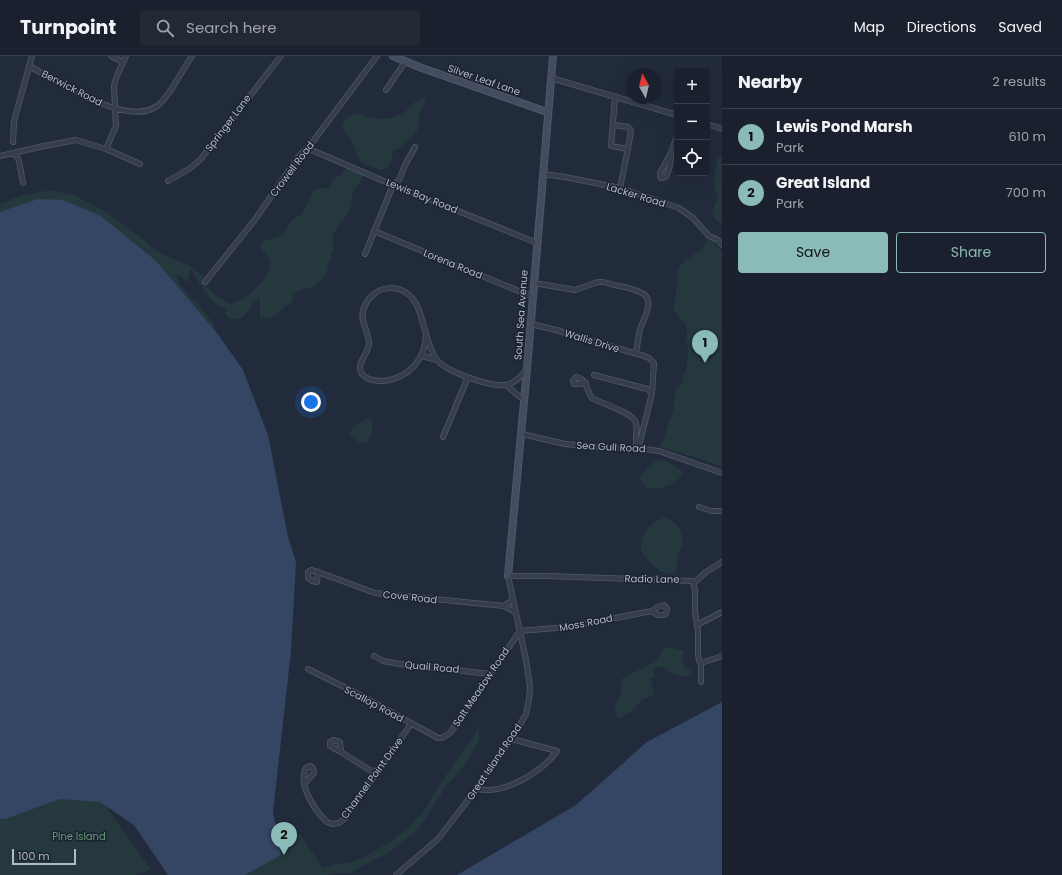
<!DOCTYPE html>
<html lang="en">
<head>
<meta charset="utf-8">
<style>
  :root { --surface:#1a202d; --page:#232835; --text:#f1f3f6; --muted:#9fa3aa; --line:#383e49; --accent:#8bbbb9 }
  body { margin:0; font-family:Poppins,sans-serif; background:var(--page); color:var(--text) }
  .controls { position:absolute; right:12px; top:12px; display:grid; overflow:hidden; border-radius:4px; box-shadow:0 4px 16px #0002 }
  .controls button { width:36px; height:36px; display:grid; place-items:center; padding:0; border:0; border-bottom:1px solid var(--line); background:var(--surface); color:var(--text); font:20px sans-serif }
  .compass { position:absolute; left:626px; top:12px; width:36px; height:36px; border-radius:50%; background:var(--surface); box-shadow:0 4px 16px #0002; rotate:352deg }
  .scale { position:absolute; left:12px; bottom:10px; width:64px; box-sizing:border-box; padding-left:4px; border:2px solid #b1b8c8; border-top:0; font-size:11px; line-height:14px; white-space:nowrap; color:#b1b8c8; -webkit-text-stroke:3px #1b2331; paint-order:stroke }
  .you { position:absolute; left:311px; top:346px; width:14px; height:14px; margin:-10px; border:3px solid #fff; border-radius:50%; background:#1a73e8; box-shadow:0 0 0 6px #1a73e833 }
  .badge { display:grid; place-items:center; width:26px; height:26px; border-radius:50%; background:var(--accent); color:#111; font-size:13px; font-weight:700 }
  .pin { position:absolute; translate:-50% -33px; filter:drop-shadow(0 1px 2px #0008) }
  .pin::after { content:''; position:absolute; top:21px; width:14px; height:12px; background:inherit; clip-path:polygon(0 0,100% 0,50% 100%) }
  .list { margin:0; padding:0; list-style:none }
  h2 { display:flex; justify-content:space-between; align-items:center; height:52px; margin:0; padding:0 16px; font-size:17px }
  h2 small { font-size:13px; font-weight:400; color:var(--muted) }
  .list li { display:grid; grid-template-columns:26px 1fr auto; gap:12px; align-items:center; box-sizing:border-box; height:56px; padding:0 16px; border-top:1px solid var(--line) }
  .list b { display:block; font-size:15px; white-space:nowrap }
  .list p { margin:0; font-size:13px; white-space:nowrap; color:var(--muted) }
  .list em { font-size:13px; font-style:normal; color:var(--muted) }
  .actions { display:flex; gap:8px; padding:12px 16px }
  .actions a { flex:1; padding:9px 0; border:1px solid var(--accent); border-radius:4px; text-align:center; font-size:14px; color:var(--accent) }
  .actions .main { background:var(--accent); color:#111 }
  .icon { flex:none; width:22px; height:22px; fill:none; stroke:currentColor; stroke-width:2; stroke-linecap:round; stroke-linejoin:round }
  .map { position:relative; flex:none; width:722px; height:819px; overflow:hidden }
  header { display:flex; align-items:center; gap:24px; box-sizing:border-box; height:56px; padding:0 20px; background:var(--surface); border-bottom:1px solid var(--line) }
  header strong { font-size:19px }
  nav { display:flex; gap:22px; margin-inline-start:auto; font-size:14px }
  .search { width:280px; height:36px; background:var(--page); display:flex; align-items:center; gap:10px; box-sizing:border-box; padding:0 14px; border-radius:4px; color:var(--muted); font-size:15px }
  main { display:flex }
  aside { flex:1; background:var(--surface) }
  .map>svg:first-child { display:block }
  .green { fill:#24383d }
  .water { fill:#354664 }
  .lines { fill:none; stroke-linecap:round; stroke-linejoin:round }
  .street-casing { stroke:#515867; stroke-width:6 }
  .secondary-casing { stroke:#515867; stroke-width:8 }
  .street { stroke:#363d4c; stroke-width:4.5 }
  .secondary { stroke:#444c5f; stroke-width:6 }
  .labels { text-anchor:middle; dominant-baseline:central; stroke-width:3; stroke-linejoin:round; paint-order:stroke }
  .street-label { font-size:10px; fill:#b1b8c8; stroke:#1b2331 }
  .park-label { font-size:10px; fill:#679a76; stroke:#1b2331 }
</style>
</head>
<body>
<header>
<strong>Turnpoint</strong>
<div class="search"><svg class="icon" aria-label="search" viewBox="0 0 24 24"><circle cx="10" cy="10" r="6"/><path d="M15 15l6 6"/></svg>Search here</div>
<nav><a>Map</a><a>Directions</a><a>Saved</a></nav>
</header>
<main>
<div class="map">
<svg width="722" height="819" viewBox="0 0 722 819">
  <rect width="100%" height="100%" fill="#222b3c"/>
  <path class="green" d="M 426,41 C 426,47 422,50 420,56 C 418,61 420,69 417,75 C 414,80 399,94 393,95 L 392,104 L 388,111 L 380,114 L 360,106 L 351,83 L 342,72 C 343,61 353,57 363,58 C 372,66 394,63 403,57 C 413,51 411,45 426,41 Z
    M 722,100 L 722,169 L 715,163 L 712,158 L 718,140 L 714,130 L 714,127 L 717,103 Z
    M 348,110 L 363,115 L 364,119 L 353,136 L 351,151 L 346,160 L 342,165 L 340,166 L 332,180 L 334,191 L 326,218 L 315,230 L 300,234 L 293,240 L 292,246 C 277,253 282,262 260,263 L 260,247 L 259,242 C 248,250 244,272 226,260 L 225,256 L 227,253 C 208,248 201,228 191,213 L 187,227 L 180,219 L 176,219 L 182,231 L 190,241 L 197,246 L 214,269 L 215,280 L 0,163 L 0,148 L 20,140 L 46,135 L 53,135 L 78,140 L 84,145 L 103,154 L 137,178 L 152,191 L 164,199 L 188,209 L 204,220 C 203,234 221,243 231,248 C 235,246 239,245 243,243 C 252,237 273,218 270,206 C 269,199 260,196 260,188 C 266,183 273,183 280,180 C 287,176 287,170 291,165 C 293,162 296,162 299,160 C 303,158 311,140 312,136 L 317,133 L 328,132 L 334,122 L 342,119 L 345,113 Z
    M 707,184 C 716,183 716,191 722,196 L 722,411 L 704,404 L 660,391 L 663,385 L 674,351 L 675,335 L 682,328 L 683,319 L 686,315 L 688,295 L 686,282 L 687,274 L 685,268 L 674,255 L 674,250 L 678,225 L 677,217 L 680,210 L 687,203 L 702,193 Z
    M 367,363 L 371,364 C 374,371 373,379 368,385 L 361,387 L 349,380 C 350,373 360,365 367,363 Z
    M 660,404 C 667,404 677,411 683,416 C 678,429 658,435 645,431 L 640,421 C 646,413 649,407 660,404 Z
    M 663,462 C 677,463 684,477 682,490 C 681,493 679,496 678,499 C 677,506 678,511 675,518 C 662,521 648,505 641,495 C 640,479 648,468 663,462 Z
    M 669,591 L 682,594 L 684,596 L 682,602 L 685,612 L 693,616 L 689,621 C 680,620 669,619 664,611 L 654,612 L 653,616 L 655,621 L 651,622 C 650,629 655,632 654,639 L 643,643 L 629,657 L 617,663 L 615,650 L 620,639 L 622,623 C 636,614 656,610 663,594 Z
    M 479,672 L 479,685 L 466,707 L 452,724 L 444,731 L 441,739 L 436,745 L 427,761 L 416,775 L 386,799 L 382,800 L 348,818 L 337,817 L 328,819 L 221,819 L 267,791 L 300,778 L 323,812 L 337,808 L 348,807 L 363,802 L 390,786 L 413,767 L 426,752 L 438,731 Z
    M 91,740 L 106,750 L 151,814 L 135,819 L 0,819 L 0,757 L 54,743 Z"/>
  <path class="water" d="M 38,143 L 63,144 L 101,160 L 156,205 L 217,277 L 243,314 L 268,379 L 288,481 L 296,506 L 291,595 L 273,756 L 281,799 L 245,819 L 168,819 L 134,769 L 100,746 L 60,743 L 5,763 L 0,763 L 0,156 Z
    M 722,646 L 722,819 L 457,819 L 576,749 L 647,686 Z"/>
  <g class="lines">
    <g class="street-casing">
      <path id="street" d="M 111,0 L 123,6
        M 29,10 C 57,25 127,72 157,50 C 170,40 182,14 192,0
        M 551,22 L 677,59
        M 386,34 L 405,6
        M 707,68 L 722,73
        M 614,69 L 628,71 L 631,74 L 628,93 L 611,90 L 615,41
        M 13,86 L 14,65 L 32,0
        M 307,92 L 386,126 L 537,187
        M 106,93 L 116,70 L 114,30 L 116,22 L 126,0
        M 15,97 L 19,105 L 23,127
        M 671,97 C 671,105 670,113 666,121 L 661,122 L 660,121 L 660,117 Z
        M 671,97 L 677,80
        M 0,100 L 44,90 L 76,84 L 106,93 L 140,108
        M 543,118 L 565,121 L 620,132 L 679,152 L 693,162 L 709,180 L 718,184 L 722,189
        M 168,125 L 189,113 L 200,104 L 281,0
        M 393,129 L 399,124 L 405,109 L 415,91
        M 620,132 L 628,93
        M 374,175 L 533,241
        M 365,198 L 393,129
        M 205,226 L 254,165 L 299,100 L 311,88 L 377,0
        M 534,227 L 575,234 L 598,226 L 603,226 C 616,230 631,231 642,237 C 657,245 641,266 639,277 C 638,284 637,291 636,298
        M 531,268 L 556,274 L 644,300 L 649,302 L 654,307 L 652,337 L 640,386 L 637,392
        M 426,278 C 426,303 409,322 384,325 C 377,325 373,325 367,322 C 350,311 369,300 369,287 C 369,276 360,266 363,255 C 371,226 407,224 418,252 C 425,268 426,288 436,303 C 446,316 490,331 506,329 C 515,327 522,320 527,313
        M 422,300 L 437,304
        M 594,319 L 647,333 L 652,337
        M 586,327 L 574,328 L 573,325 L 576,321 C 588,323 586,335 592,342 C 602,348 633,356 636,367 C 638,375 634,384 637,392
        M 506,329 L 520,341 L 525,343
        M 522,378 L 565,388 L 612,392 L 637,392 L 659,395 L 722,417
        M 443,381 L 468,321
        M 699,451 L 711,455 L 722,455
        M 318,516 L 317,526 L 312,525 L 308,522 L 308,516 L 311,514 L 318,516 L 375,537 L 504,550 L 511,545 L 512,541
        M 694,527 L 706,516 L 722,506
        M 504,550 L 515,556
        M 697,569 L 722,556
        M 374,600 L 383,605 L 400,608 L 490,618
        M 701,607 L 722,600
        M 308,613 L 360,639 L 438,682 L 442,682 L 450,677 L 520,575 L 568,571 L 652,555 L 658,551 L 664,549 L 667,553 L 666,558 C 660,561 656,559 652,555
        M 333,684 L 340,686 L 341,696 L 330,690 L 330,686 Z
        M 341,696 L 376,718
        M 305,727 L 314,717 L 313,712 L 310,710 L 306,712 C 297,728 315,755 327,766 L 332,768 L 339,767 L 345,762 L 411,668
        M 478,733 C 504,739 542,716 557,695 L 512,683
        M 396,819 L 438,783 L 462,752 L 512,683 L 526,658 L 529,643 L 530,631 L 526,604 L 508,520 L 547,520 L 692,525 L 695,533 L 695,555 L 698,576 L 698,599 L 699,604 L 701,607 L 701,626"/>
    </g>
    <g class="secondary-casing">
      <path id="secondary" d="M 393,0 L 419,11 L 547,56
        M 508,520 L 527,313 L 553,0"/>
    </g>
    <use href="#street" class="street"/>
    <use href="#secondary" class="secondary"/>
  </g>
  <g class="labels">
    <g class="street-label">
      <text transform="translate(484 24) rotate(19)">Silver Leaf Lane</text>
      <text transform="translate(72 32) rotate(27)">Berwick Road</text>
      <text transform="translate(228 67) rotate(-53)">Springer Lane</text>
      <text transform="translate(292 113) rotate(-53)">Crowell Road</text>
      <text transform="translate(636 139) rotate(17)">Lacker Road</text>
      <text transform="translate(422 140) rotate(22)">Lewis Bay Road</text>
      <text transform="translate(453 208) rotate(22)">Lorena Road</text>
      <text transform="translate(521 259) rotate(-86)">South Sea Avenue</text>
      <text transform="translate(592 285) rotate(17)">Wallis Drive</text>
      <text transform="translate(611 391) rotate(3)">Sea Gull Road</text>
      <text transform="translate(652 523) rotate(1)">Radio Lane</text>
      <text transform="translate(410 541) rotate(6)">Cove Road</text>
      <text transform="translate(586 567) rotate(-11)">Moss Road</text>
      <text transform="translate(432 611) rotate(5)">Quail Road</text>
      <text transform="translate(481 631) rotate(-56)">Salt Meadow Road</text>
      <text transform="translate(374 648) rotate(28)">Scallop Road</text>
      <text transform="translate(494 706) rotate(-56)">Great Island Road</text>
      <text transform="translate(372 722) rotate(-54)">Channel Point Drive</text>
    </g>
    <g class="park-label">
      <text x="79" y="780">Pine Island</text>
    </g>
  </g>
</svg>
<div class="controls">
<button>+</button>
<button>−</button>
<button><svg class="icon" aria-label="locate" viewBox="0 0 24 24"><circle cx="12" cy="12" r="6"/><path d="M12 2v4M12 18v4M2 12h4M18 12h4"/></svg></button>
</div>
<svg class="compass" viewBox="-18 -18 36 36"><path d="M0-13l5 13h-10z" fill="#e53935"/><path d="M0 13l5-13h-10z" fill="#9fa3aa"/></svg>
<div class="scale">100 m</div>
<div class="you"></div>
<div class="pin badge" style="left:705px;top:307px">1</div>
<div class="pin badge" style="left:284px;top:799px">2</div>
</div>
<aside>
<h2>Nearby<small>2 results</small></h2>
<ul class="list">
<li><span class="badge">1</span><div><b>Lewis Pond Marsh</b><p>Park</p></div><em>610 m</em></li>
<li><span class="badge">2</span><div><b>Great Island</b><p>Park</p></div><em>700 m</em></li>
</ul>
<div class="actions"><a class="main">Save</a><a>Share</a></div>
</aside>
</main>
</body>
</html>
